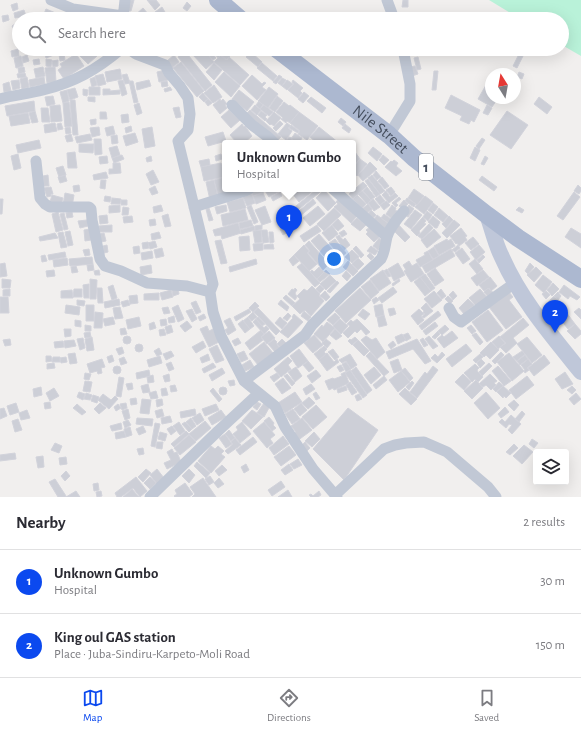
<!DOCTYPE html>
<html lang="en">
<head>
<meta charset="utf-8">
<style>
  :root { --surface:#fff; --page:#f7f7f7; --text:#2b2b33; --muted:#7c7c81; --line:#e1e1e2; --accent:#0b49ef }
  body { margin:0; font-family:"Alegreya Sans",sans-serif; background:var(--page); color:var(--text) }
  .controls { position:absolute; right:12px; bottom:12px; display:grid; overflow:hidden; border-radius:4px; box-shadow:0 4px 16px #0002 }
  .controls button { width:36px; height:36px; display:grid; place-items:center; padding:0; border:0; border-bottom:1px solid var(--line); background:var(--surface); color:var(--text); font:20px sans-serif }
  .compass { position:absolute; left:485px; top:68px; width:36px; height:36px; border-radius:50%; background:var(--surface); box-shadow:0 4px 16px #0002; rotate:349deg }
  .you { position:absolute; left:334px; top:259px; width:14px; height:14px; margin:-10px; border:3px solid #fff; border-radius:50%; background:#1a73e8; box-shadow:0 0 0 6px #1a73e833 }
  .badge { display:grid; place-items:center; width:26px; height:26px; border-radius:50%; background:var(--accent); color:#fff; font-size:13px; font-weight:700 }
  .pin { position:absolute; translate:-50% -33px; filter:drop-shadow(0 1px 2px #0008) }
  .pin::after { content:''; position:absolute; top:21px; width:14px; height:12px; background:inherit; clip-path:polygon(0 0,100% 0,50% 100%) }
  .popup { position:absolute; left:222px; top:140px; width:134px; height:52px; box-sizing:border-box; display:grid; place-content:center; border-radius:4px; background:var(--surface); filter:drop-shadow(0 1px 3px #0005); font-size:13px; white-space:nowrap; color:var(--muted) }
  .popup b { font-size:15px; color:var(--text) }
  .popup::after { content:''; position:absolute; left:50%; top:100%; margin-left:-8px; border:8px solid transparent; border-top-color:var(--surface) }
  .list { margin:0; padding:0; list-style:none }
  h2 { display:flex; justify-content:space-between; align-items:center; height:52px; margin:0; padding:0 16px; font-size:17px }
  h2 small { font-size:13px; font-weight:400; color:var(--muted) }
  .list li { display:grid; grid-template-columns:26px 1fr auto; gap:12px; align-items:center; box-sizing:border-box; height:64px; padding:0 16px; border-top:1px solid var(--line) }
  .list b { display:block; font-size:15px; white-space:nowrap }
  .list p { margin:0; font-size:13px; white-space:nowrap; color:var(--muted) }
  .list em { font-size:13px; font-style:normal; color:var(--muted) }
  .icon { flex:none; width:22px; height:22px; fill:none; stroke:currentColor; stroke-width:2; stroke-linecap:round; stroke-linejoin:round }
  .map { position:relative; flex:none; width:581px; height:497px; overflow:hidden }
  .search { position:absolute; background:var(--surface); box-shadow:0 4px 16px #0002; left:12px; right:12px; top:12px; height:44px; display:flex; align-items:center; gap:10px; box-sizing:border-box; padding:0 14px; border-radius:22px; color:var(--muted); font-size:15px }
  .sheet { height:180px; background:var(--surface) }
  nav { display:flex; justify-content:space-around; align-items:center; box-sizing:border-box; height:56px; border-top:1px solid var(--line); background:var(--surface); font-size:11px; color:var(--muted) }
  nav a { display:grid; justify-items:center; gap:2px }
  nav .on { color:var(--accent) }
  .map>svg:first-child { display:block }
  .green { fill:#b9f2d9 }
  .building { fill:#cdcfd7; stroke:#d2d3db }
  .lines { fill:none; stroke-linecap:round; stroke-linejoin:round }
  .street { stroke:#c1c8d5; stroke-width:11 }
  .secondary { stroke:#bfc7d9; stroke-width:16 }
  .primary { stroke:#acb8d0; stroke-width:18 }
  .labels { text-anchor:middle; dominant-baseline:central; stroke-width:3; stroke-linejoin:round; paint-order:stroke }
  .shield { fill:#fff; stroke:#7d838e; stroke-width:1 }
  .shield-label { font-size:15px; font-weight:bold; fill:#454e5d }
  .street-label { font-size:16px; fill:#454e5d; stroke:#fff }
</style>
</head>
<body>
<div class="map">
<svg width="581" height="497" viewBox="0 0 581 497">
  <rect width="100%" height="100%" fill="#f1efee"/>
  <path class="green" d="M 489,0 L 581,0 L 581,56 L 562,45 L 562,19 L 520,19 Z"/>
  <path class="building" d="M 128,0 L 134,0 L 131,11 L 125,10 Z
    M 147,0 L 156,0 L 160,5 L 155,10 Z
    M 403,0 L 408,0 L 408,7 L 402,7 Z
    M 187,2 L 191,6 L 187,11 L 183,8 Z
    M 17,3 L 18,9 L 13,11 L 11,5 Z
    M 162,7 L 169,19 L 159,19 L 155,12 Z
    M 143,8 L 149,15 L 144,19 L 137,19 L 134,16 Z
    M 46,9 L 63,16 L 62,19 L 42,19 Z
    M 24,10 L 26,16 L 15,18 L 14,13 Z
    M 133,13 L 134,19 L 128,19 L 127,14 Z
    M 193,13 L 198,19 L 187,19 L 187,18 Z
    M 38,14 L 40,19 L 28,19 Z
    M 65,14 L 73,16 L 72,19 L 64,19 Z
    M 8,15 L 9,20 L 3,22 L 2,16 Z
    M 18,22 L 19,29 L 15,31 L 12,26 Z
    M 18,49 L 19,56 L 12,57 L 11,51 Z
    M 83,49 L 90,49 L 97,56 L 88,64 L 78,54 Z
    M 144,49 L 154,49 L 156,52 L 148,56 Z
    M 198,49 L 203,49 L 214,62 L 206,69 L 192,54 Z
    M 203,49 L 209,49 L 216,58 L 213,60 Z
    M 221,49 L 224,52 L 218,58 L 215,54 Z
    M 53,51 L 54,55 L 46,58 L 45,53 Z
    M 185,51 L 212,85 L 205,91 L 178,57 Z
    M 225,52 L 230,56 L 226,60 L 221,56 Z
    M 251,52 L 262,62 L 258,67 L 246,57 Z
    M 64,53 L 65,60 L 60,61 L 59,54 Z
    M 76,54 L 84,66 L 64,79 L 58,70 L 62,67 L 60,64 Z
    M 519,54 L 523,56 L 517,68 L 513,66 Z
    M 27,55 L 29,61 L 23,63 L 22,57 Z
    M 174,55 L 179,62 L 172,68 L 167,61 Z
    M 221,55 L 227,60 L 229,57 L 249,75 L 240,85 L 214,62 Z
    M 21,56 L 23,66 L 16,68 L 14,58 Z
    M 418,57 L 421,69 L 417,70 L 414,58 Z
    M 39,59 L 40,64 L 34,65 L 33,60 Z
    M 46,59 L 52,60 L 51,67 L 46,66 Z
    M 58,60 L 58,66 L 53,67 L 52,61 Z
    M 181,62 L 204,91 L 197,97 L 173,68 Z
    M 214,63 L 222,70 L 214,80 L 206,72 Z
    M 262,63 L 277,76 L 273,81 L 257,68 Z
    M 415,66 L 418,74 L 412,76 L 410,67 Z
    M 24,67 L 25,72 L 19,74 L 18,68 Z
    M 43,67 L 45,76 L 36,78 L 34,69 Z
    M 55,67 L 56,82 L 47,83 L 45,68 Z
    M 120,69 L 122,79 L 107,82 L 105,72 Z
    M 166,70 L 168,80 L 159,82 L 157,72 Z
    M 434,71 L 438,71 L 436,90 L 432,90 Z
    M 224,72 L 240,86 L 231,97 L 215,82 Z
    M 519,72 L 524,74 L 522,79 L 517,77 Z
    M 25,73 L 26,77 L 18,78 L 17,74 Z
    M 103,74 L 106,84 L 98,86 L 95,76 Z
    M 127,74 L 130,83 L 125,84 L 122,75 Z
    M 252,75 L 262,84 L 264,82 L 266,83 L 262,87 L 266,90 L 257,100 L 242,86 Z
    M 279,75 L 282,77 L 276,84 L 273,82 Z
    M 27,77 L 29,87 L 22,89 L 20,79 Z
    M 44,77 L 45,84 L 30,87 L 29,80 Z
    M 95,77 L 97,85 L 92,87 L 90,79 Z
    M 282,78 L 286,80 L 282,86 L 278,83 Z
    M 490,78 L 491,79 L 491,98 L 498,98 L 492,107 L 478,99 Z
    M 19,80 L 20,88 L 13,90 L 11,81 Z
    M 123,80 L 127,94 L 122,96 L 118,81 Z
    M 149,80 L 151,86 L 137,90 L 136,83 Z
    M 287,80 L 293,84 L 287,90 L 282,86 Z
    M 293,80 L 303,88 L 300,91 L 302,93 L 298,98 L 288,90 L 294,84 L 292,82 Z
    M 129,81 L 133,81 L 138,102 L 134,103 Z
    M 167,81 L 168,86 L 162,87 L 161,82 Z
    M 9,82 L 11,91 L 4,92 L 3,84 Z
    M 214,85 L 222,97 L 213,103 L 204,93 Z
    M 89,87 L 100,87 L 100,95 L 89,95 Z
    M 170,87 L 172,90 L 165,92 L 164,89 Z
    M 269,87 L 278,94 L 268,108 L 258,101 Z
    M 75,88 L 78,97 L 70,100 L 67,90 Z
    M 83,89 L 88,90 L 87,96 L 83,95 Z
    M 103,89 L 110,89 L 110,91 L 120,90 L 120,94 L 103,95 Z
    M 67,90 L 69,101 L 63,103 L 60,92 Z
    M 239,90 L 254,102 L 247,111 L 232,99 Z
    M 304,92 L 309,96 L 303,103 L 298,99 Z
    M 203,93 L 208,99 L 204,102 L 199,97 Z
    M 451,95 L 480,110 L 474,122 L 471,120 L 469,124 L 460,120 L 462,116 L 445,108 Z
    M 53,96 L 55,104 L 47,106 L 45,97 Z
    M 277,96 L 283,101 L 275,112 L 269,108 Z
    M 88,97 L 95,97 L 95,102 L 88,101 Z
    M 311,97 L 326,108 L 322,113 L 307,101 Z
    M 539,97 L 552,107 L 547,114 L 534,104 Z
    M 208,99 L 212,103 L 208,106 L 205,102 Z
    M 220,99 L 221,101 L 223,99 L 227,104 L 225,105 L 227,108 L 220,114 L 213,105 Z
    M 70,100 L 75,100 L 78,135 L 73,135 Z
    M 34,101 L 35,111 L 7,116 L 5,106 Z
    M 259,101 L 263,105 L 260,109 L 256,105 Z
    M 69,102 L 72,126 L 65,127 L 63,103 Z
    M 284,102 L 289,106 L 290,105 L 299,112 L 290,123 L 287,121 L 286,123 L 281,119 L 283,118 L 276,112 Z
    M 139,103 L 142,113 L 137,115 L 134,105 Z
    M 60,105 L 62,121 L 51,122 L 50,106 Z
    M 255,105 L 261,110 L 257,115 L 251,110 Z
    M 264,105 L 273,112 L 269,116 L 260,109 Z
    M 487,105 L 492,108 L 488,115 L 483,113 Z
    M 179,107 L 181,117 L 176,118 L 173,108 Z
    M 41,108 L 48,108 L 50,122 L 42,122 Z
    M 229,110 L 240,120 L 231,128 L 221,117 Z
    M 250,110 L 281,137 L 277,141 L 246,114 Z
    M 35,111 L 38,122 L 32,123 L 29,113 Z
    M 261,111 L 267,115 L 265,117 L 267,119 L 265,121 L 258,115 Z
    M 507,111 L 528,125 L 511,149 L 490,135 Z
    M 100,112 L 106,112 L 107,119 L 100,119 Z
    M 274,112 L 281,118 L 274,126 L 271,124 L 270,125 L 266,121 Z
    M 299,112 L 318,126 L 307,140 L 298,134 L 300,131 L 290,123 Z
    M 28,113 L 30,123 L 11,126 L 9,116 Z
    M 128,114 L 129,122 L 122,123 L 121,115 Z
    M 341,118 L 346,122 L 343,126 L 338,122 Z
    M 96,119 L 96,124 L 91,125 L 90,120 Z
    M 280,121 L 283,124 L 276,131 L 273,128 Z
    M 55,123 L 57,131 L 45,133 L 44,125 Z
    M 61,123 L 63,129 L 58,130 L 57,124 Z
    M 287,123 L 291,126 L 288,128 L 292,131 L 286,140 L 278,134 Z
    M 242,124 L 244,127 L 245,126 L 252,136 L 244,143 L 237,143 L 230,135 Z
    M 345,124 L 351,129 L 349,133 L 342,128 Z
    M 291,125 L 299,131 L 298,133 L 289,128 Z
    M 113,126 L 115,134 L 107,136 L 105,128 Z
    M 131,126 L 132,131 L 126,133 L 125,128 Z
    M 70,127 L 71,133 L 66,134 L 65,128 Z
    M 99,127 L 100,135 L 92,137 L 90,128 Z
    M 152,127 L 155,146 L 145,148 L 142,129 Z
    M 319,127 L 339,143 L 317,143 L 310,137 Z
    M 223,132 L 226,141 L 208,146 L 205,137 Z
    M 135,133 L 138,142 L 126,146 L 123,136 Z
    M 295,133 L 302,138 L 299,143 L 291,139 Z
    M 71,134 L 73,141 L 67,142 L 65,136 Z
    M 90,134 L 92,140 L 77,143 L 75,137 Z
    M 117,135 L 118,143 L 112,144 L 111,136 Z
    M 289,137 L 292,138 L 291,140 L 295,143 L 289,143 L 286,141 Z
    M 482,138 L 485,140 L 479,149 L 476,146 Z
    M 94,139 L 101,139 L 102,154 L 95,155 Z
    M 39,140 L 41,148 L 18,153 L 16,145 Z
    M 79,144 L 94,144 L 93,153 L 79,152 Z
    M 117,146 L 120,155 L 112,158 L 109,148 Z
    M 373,147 L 382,154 L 377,161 L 368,153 Z
    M 475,147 L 480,150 L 475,161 L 470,158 Z
    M 75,152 L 77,168 L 68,168 L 67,153 Z
    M 355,152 L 360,159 L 353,166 L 353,155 Z
    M 18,154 L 21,168 L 14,170 L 11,156 Z
    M 221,154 L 222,159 L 216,161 L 215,156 Z
    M 122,155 L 124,159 L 114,163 L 112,158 Z
    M 383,155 L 389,160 L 384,165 L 379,160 Z
    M 107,156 L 108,163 L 100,164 L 99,157 Z
    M 151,156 L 152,161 L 147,162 L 146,158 Z
    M 485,156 L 488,158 L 484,165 L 481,164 Z
    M 209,159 L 210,165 L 201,167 L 199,161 Z
    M 360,159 L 367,164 L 357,176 L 353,172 L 353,167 Z
    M 394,160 L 398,163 L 396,166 L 402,171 L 396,176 L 385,167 L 391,161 L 392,162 Z
    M 370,162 L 377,169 L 363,181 L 358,175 Z
    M 113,163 L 120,163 L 121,173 L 109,174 L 109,169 L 113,169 Z
    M 221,163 L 224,177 L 204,181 L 201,167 Z
    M 63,166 L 66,175 L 59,177 L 56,168 Z
    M 153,170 L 159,182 L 151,185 L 146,174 Z
    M 376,171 L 381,177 L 377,180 L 373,175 Z
    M 106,172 L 108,178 L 94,180 L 93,175 Z
    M 48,175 L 49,186 L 44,186 L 43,176 Z
    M 65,175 L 67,181 L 60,183 L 58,177 Z
    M 372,175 L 385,191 L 380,194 L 368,178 Z
    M 482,176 L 497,187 L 494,191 L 479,180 Z
    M 225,177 L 225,189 L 230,189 L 231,194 L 219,198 L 214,180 Z
    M 382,177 L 389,186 L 385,189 L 378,181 Z
    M 368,179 L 380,194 L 376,197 L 365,181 Z
    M 101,180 L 106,180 L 105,189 L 100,188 Z
    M 214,180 L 218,198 L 210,200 L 206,182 Z
    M 363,182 L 367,186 L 353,199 L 349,194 Z
    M 79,185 L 80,191 L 74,192 L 73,186 Z
    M 578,185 L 581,188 L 581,191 L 579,194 L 574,191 Z
    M 155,186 L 158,193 L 152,195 L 149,189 Z
    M 51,187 L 53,194 L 51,194 L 51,196 L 47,197 L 44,188 Z
    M 367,187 L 375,197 L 371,200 L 363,191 Z
    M 391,187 L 395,192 L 391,196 L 386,190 Z
    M 258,189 L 263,189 L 264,192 L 253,196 L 252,191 Z
    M 264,189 L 279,189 L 280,191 L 269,197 Z
    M 298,189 L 313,189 L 314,190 L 299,202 L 292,193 Z
    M 317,189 L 324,189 L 284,221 L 279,215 L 283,211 L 286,214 Z
    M 414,189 L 424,196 L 417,205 L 408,198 Z
    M 324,190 L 336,203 L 328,211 L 316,198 Z
    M 362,191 L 371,200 L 367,204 L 358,194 Z
    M 386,191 L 390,197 L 395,193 L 398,196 L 389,203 L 382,195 Z
    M 280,192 L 282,196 L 273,201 L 271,197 Z
    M 574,192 L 580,197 L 563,220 L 557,216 Z
    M 65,193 L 74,195 L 72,207 L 63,205 Z
    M 263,193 L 266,200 L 256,204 L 253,196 Z
    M 252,194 L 255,203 L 247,206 L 243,197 Z
    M 52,195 L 63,198 L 61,205 L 50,202 Z
    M 357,195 L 366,204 L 362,208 L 353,199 Z
    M 380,195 L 385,201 L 380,205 L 375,199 Z
    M 105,196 L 111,197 L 110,202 L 104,201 Z
    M 425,196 L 433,202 L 424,214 L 415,207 Z
    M 340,197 L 358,215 L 351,223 L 334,207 L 338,204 L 336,202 Z
    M 399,197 L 401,199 L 396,203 L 398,205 L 396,207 L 392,203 Z
    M 112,198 L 121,199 L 120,204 L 111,204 Z
    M 243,198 L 246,208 L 230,212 L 227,202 Z
    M 407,198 L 416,204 L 414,207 L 405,201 Z
    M 0,199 L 3,199 L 2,214 L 0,214 Z
    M 313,199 L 316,203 L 289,225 L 286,222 Z
    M 373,199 L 380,207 L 374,211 L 368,203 Z
    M 121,200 L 127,200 L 127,205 L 121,205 Z
    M 404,200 L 408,204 L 403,209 L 399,206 Z
    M 386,201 L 390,205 L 384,210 L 380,205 Z
    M 433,203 L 438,207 L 433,214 L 428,210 Z
    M 368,204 L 372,209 L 366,214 L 362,209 Z
    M 120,205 L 120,212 L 109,213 L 109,206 Z
    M 161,205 L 163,211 L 154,213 L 153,207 Z
    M 226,205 L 227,211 L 217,214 L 215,207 Z
    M 251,205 L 258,222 L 254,224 L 247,207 Z
    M 392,205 L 396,208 L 395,210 L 397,211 L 392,219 L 386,214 Z
    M 409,205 L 414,209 L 408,217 L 403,214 Z
    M 265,206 L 271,222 L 262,225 L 255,210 Z
    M 318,206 L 325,214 L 310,226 L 303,218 Z
    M 123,207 L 129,208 L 128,215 L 122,215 Z
    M 519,207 L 524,210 L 522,213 L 516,210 Z
    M 209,208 L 213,220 L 209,221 L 206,209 Z
    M 334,208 L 341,215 L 324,231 L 317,224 Z
    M 439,208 L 448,216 L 443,222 L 434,215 Z
    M 245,209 L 248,220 L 223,226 L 221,215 Z
    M 371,210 L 376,215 L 371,221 L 366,216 Z
    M 415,210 L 422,215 L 411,229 L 404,224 Z
    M 427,211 L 432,215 L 428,221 L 423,217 Z
    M 58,212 L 63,230 L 56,232 L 52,214 Z
    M 72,212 L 73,217 L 67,218 L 66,213 Z
    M 64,213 L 68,229 L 64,230 L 60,214 Z
    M 168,214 L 171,226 L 165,227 L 162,216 Z
    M 384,214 L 391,219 L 388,223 L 381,218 Z
    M 107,215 L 108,223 L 100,224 L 99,216 Z
    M 377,215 L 389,224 L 384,231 L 372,222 Z
    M 132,216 L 133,222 L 124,223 L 123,217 Z
    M 433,216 L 440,222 L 437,228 L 435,228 L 428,222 Z
    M 449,216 L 453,220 L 446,228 L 442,224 Z
    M 423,217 L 426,221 L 424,223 L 426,224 L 419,231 L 420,233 L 417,236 L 411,230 Z
    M 357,218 L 366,225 L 360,231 L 351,224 Z
    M 155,219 L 156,225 L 150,226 L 149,220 Z
    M 338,219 L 344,226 L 338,231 L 332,225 Z
    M 87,220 L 88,226 L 80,228 L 78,221 Z
    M 251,220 L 253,226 L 240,229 L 239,223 Z
    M 454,220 L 460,225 L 447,238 L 442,233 Z
    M 238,223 L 241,233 L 222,239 L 221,235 L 215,236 L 213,230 Z
    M 397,223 L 410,237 L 405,242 L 392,229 Z
    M 429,224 L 433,228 L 422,239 L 418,236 Z
    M 112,225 L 112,232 L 99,232 L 99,226 Z
    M 262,225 L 262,229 L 255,231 L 255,226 Z
    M 317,225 L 321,231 L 304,242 L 300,236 Z
    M 332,225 L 338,234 L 329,241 L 322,233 Z
    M 254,226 L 255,230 L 241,234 L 240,230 Z
    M 285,227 L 288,232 L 283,235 L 280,229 Z
    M 370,227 L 379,237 L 374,242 L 366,234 L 368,232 L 366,230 Z
    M 461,228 L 467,236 L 465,237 L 467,240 L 459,246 L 457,243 L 456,244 L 450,236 Z
    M 571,228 L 581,234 L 581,248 L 565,237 Z
    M 90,229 L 91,240 L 85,241 L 84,230 Z
    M 434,229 L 441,237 L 427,248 L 421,240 Z
    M 261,230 L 262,242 L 255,243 L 253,231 Z
    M 261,230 L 267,230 L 269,242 L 263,243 Z
    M 344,230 L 347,234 L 342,237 L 339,233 Z
    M 70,231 L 73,245 L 68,246 L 65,232 Z
    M 63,232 L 67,247 L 61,248 L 58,233 Z
    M 159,232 L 161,238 L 152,240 L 151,234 Z
    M 269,232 L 273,232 L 274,242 L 270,243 Z
    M 55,233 L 58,238 L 40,241 L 39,237 Z
    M 104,233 L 106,241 L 101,242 L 99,234 Z
    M 319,234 L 340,258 L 332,265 L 311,241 Z
    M 339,235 L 343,240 L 345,238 L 350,245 L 344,250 L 336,237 Z
    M 249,236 L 250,250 L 240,251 L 239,237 Z
    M 473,237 L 479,244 L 471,250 L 465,243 Z
    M 379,238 L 384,242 L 378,250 L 373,246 Z
    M 335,239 L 346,253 L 341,257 L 329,243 Z
    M 447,239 L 448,241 L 451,239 L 455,246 L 439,255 L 434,246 Z
    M 221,240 L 227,263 L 221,264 L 215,241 Z
    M 155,241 L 157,247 L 150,249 L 148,243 Z
    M 309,241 L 329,264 L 323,270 L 308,253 L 310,251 L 305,245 Z
    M 148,242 L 149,248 L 143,249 L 142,243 Z
    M 263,243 L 263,250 L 254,251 L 253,244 Z
    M 273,244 L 274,249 L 264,249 L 264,245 Z
    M 107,245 L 108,252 L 104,253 L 103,246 Z
    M 304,245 L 309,251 L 307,253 L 317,264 L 309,271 L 294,255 Z
    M 458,245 L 460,248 L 455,252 L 452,250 Z
    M 479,245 L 485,252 L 476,260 L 470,252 Z
    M 139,246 L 140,253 L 134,254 L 133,247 Z
    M 356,246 L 364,255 L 361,258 L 353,249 Z
    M 371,246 L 378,251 L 375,255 L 367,251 Z
    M 434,247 L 439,256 L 433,259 L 428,251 Z
    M 162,248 L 164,256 L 156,258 L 154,250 Z
    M 462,248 L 470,259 L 463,264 L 455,253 Z
    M 89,249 L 90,255 L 85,256 L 83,250 Z
    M 451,249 L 455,256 L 426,273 L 422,266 Z
    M 352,250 L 359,257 L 352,263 L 345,257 Z
    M 152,251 L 153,258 L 142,260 L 141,253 Z
    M 428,251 L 433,260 L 420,267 L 416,260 L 425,255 L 424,253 Z
    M 65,252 L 66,257 L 49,260 L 48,255 Z
    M 370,253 L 374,257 L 371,260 L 367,256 Z
    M 45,255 L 47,261 L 42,262 L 41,256 Z
    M 294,255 L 299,261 L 293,266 L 289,260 Z
    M 483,255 L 485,257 L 479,263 L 477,260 Z
    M 92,257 L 93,264 L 70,266 L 69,259 Z
    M 67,258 L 68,265 L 54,267 L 53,260 Z
    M 358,258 L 364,264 L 358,270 L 352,264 Z
    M 256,259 L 257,264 L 230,272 L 229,267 Z
    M 475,259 L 483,269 L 477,274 L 469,264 Z
    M 348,261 L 358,271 L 353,276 L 343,267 Z
    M 409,261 L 412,266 L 417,263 L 424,274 L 411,282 L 404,271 L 406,270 L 403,265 Z
    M 5,263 L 7,276 L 0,277 L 0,264 Z
    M 302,263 L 320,283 L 315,287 L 297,267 Z
    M 398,263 L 405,275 L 394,281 L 388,269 Z
    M 530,263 L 534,267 L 528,274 L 525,271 Z
    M 93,264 L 94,270 L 88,271 L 87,265 Z
    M 151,265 L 152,273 L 141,275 L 140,267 Z
    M 76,266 L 78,272 L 72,273 L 71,267 Z
    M 319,267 L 324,272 L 317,279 L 310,272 L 312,270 L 314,272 Z
    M 536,267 L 542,273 L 534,282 L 527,275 Z
    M 435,268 L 444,280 L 435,286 L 427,274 Z
    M 387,269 L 391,276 L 388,277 L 384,271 Z
    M 54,270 L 55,276 L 47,277 L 46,271 Z
    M 99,270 L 100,275 L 95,275 L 94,271 Z
    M 326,270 L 330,274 L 320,282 L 317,279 Z
    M 383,270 L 391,283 L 379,291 L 370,279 Z
    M 483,270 L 489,277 L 477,286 L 471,278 Z
    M 346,271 L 351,276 L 347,281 L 342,276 Z
    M 425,274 L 435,288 L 431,291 L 420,277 Z
    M 330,275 L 336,281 L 326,290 L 320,284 Z
    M 543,275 L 552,282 L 544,293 L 535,285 Z
    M 420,277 L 431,291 L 425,296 L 414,282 Z
    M 490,277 L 497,286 L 491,291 L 489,288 L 484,291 L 479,285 Z
    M 2,279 L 11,280 L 10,288 L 2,288 Z
    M 90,279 L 97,280 L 96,299 L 90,299 Z
    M 399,279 L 400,281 L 393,286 L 392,284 Z
    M 370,280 L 379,292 L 371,299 L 361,287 Z
    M 337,281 L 339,283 L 330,293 L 327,291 Z
    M 553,283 L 559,289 L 552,296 L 547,290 Z
    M 89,284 L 89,298 L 84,298 L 83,285 Z
    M 113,285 L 117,298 L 112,300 L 108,287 Z
    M 320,285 L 324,289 L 320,293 L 316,289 Z
    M 564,285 L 580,297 L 577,300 L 570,296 L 568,299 L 559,292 Z
    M 312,286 L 320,294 L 319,296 L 324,301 L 311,316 L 305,310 L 300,314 L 292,306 L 300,299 L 297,296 L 304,289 L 307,291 Z
    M 393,287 L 397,292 L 382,303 L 378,298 Z
    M 97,288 L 102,288 L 103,303 L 98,303 Z
    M 178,288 L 179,294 L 173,296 L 172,290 Z
    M 295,288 L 297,290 L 295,293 L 297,297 L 295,300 L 288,294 L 292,289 L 294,290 Z
    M 360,288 L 371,300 L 346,323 L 335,311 Z
    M 488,288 L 495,294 L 489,298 L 484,292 Z
    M 10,289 L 10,296 L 3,296 L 3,290 Z
    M 74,289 L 82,289 L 82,297 L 73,297 Z
    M 441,289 L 446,296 L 442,299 L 437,293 Z
    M 480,289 L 487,297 L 476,306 L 469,298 Z
    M 72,290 L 73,298 L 61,298 L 61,291 Z
    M 171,290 L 173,297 L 162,300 L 160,293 Z
    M 325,291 L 330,297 L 326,301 L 320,296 Z
    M 434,291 L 442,300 L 432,308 L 424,299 Z
    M 453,291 L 457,296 L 453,300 L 449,295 Z
    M 546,291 L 550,295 L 546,299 L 542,294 Z
    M 509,292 L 513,297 L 509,300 L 522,317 L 506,329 L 489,307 Z
    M 558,292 L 561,296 L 558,300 L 554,296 Z
    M 159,293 L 159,300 L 144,300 L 144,294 Z
    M 137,295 L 138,303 L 130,304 L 129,296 Z
    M 286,295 L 295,303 L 292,306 L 283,298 Z
    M 448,296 L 453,301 L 450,304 L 445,299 Z
    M 554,296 L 558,300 L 552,306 L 548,302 Z
    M 0,297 L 8,297 L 9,313 L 0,313 Z
    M 376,297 L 379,300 L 374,304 L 372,300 Z
    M 119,299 L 120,305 L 105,308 L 104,302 Z
    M 468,299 L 474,305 L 464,314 L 459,308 Z
    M 77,300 L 85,301 L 84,306 L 77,305 Z
    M 128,300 L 130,305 L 123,307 L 121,302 Z
    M 281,300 L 289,307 L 287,311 L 278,304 Z
    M 196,301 L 201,312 L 196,314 L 191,303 Z
    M 255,302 L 259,306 L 253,312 L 249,308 Z
    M 426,303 L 433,311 L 424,318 L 422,317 L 425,314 L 423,313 L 424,311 L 421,308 Z
    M 382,304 L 384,315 L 376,317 L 374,306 Z
    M 560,304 L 575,324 L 568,329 L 552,309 Z
    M 66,305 L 80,307 L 79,315 L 65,313 Z
    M 86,305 L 94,305 L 94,321 L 86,321 Z
    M 178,305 L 184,319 L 178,322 L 172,308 Z
    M 120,307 L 123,318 L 115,319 L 113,308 Z
    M 168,307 L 170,313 L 164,314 L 162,308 Z
    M 258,308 L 280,331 L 276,335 L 254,312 Z
    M 394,308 L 396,314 L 390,316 L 388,309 Z
    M 579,308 L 581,310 L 581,319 L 574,312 Z
    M 192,309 L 197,319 L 192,322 L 186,311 Z
    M 249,309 L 251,312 L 236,321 L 234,317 Z
    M 363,309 L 370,314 L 365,320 L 358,315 Z
    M 419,309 L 424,314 L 421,316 L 424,320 L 418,325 L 411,316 Z
    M 488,310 L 503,330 L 487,342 L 472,322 Z
    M 304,311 L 311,317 L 308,321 L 301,316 Z
    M 438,311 L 441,315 L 422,330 L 419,326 Z
    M 95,312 L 103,313 L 102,328 L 94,328 Z
    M 253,312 L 257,317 L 252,321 L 248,317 Z
    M 288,313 L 291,316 L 287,321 L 283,318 Z
    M 335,313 L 340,318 L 333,325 L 327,320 Z
    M 204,314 L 206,318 L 200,321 L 198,317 Z
    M 294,314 L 303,322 L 288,338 L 280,332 L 293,318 L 292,317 Z
    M 384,315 L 387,325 L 379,327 L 377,317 Z
    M 174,316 L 175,322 L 169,323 L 168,318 Z
    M 113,317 L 115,324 L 105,326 L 103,319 Z
    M 139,317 L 141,326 L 128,329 L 126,320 Z
    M 248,317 L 254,326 L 250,329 L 243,321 Z
    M 258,317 L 265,324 L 262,326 L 256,319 Z
    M 280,317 L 287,323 L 282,329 L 275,323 Z
    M 230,318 L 236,330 L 228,335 L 225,330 L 228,328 L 224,321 Z
    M 523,318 L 529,325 L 513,338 L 517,343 L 506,353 L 500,347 L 506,343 L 500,337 Z
    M 166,319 L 167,325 L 161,326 L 160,320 Z
    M 256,319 L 264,328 L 266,326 L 269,329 L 264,334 L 253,322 Z
    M 340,319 L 348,326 L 341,334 L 333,326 Z
    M 357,319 L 370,332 L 366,335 L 361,329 L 357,333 L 355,331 L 348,338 L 343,333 L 350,326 L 347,324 L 351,320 L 353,322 Z
    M 75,320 L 81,321 L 81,327 L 75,326 Z
    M 243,320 L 250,329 L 245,333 L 238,324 Z
    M 187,321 L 192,327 L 185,332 L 180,326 Z
    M 154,322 L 156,328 L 150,330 L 149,324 Z
    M 327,322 L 335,328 L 323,342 L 314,334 L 322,325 L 323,327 Z
    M 435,322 L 438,326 L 426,335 L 423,331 Z
    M 575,324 L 581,331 L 581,334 L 575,339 L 567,331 Z
    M 85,325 L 91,326 L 91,331 L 85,331 Z
    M 171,325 L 173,332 L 167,334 L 165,327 Z
    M 445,325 L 449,329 L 442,335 L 438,331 Z
    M 471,325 L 476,331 L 472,334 L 467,328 Z
    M 207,326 L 209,331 L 213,329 L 219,342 L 209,347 L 200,329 Z
    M 125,328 L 127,334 L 121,335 L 120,329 Z
    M 64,329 L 71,329 L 71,336 L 65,337 Z
    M 164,329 L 166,335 L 160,336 L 159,330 Z
    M 335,329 L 342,336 L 336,340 L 330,335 Z
    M 261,330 L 264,334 L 261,337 L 263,340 L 250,350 L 245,343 Z
    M 269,331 L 275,338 L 267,344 L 261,337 Z
    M 438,331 L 440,334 L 435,339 L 432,337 Z
    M 452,331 L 458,338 L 444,348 L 437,339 L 442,335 L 444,337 Z
    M 90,332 L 91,337 L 85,338 L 84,333 Z
    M 408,333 L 411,338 L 406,341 L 403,335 Z
    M 476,333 L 483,342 L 480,345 L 472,335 Z
    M 402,334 L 406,340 L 398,344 L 395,337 Z
    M 314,335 L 323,345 L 313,353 L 304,343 Z
    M123 340a4 4 0 1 1 8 0a4 4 0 1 1-8 0Z
    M 366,336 L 372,340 L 376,338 L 385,352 L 377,359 L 361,340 Z
    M 429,336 L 438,346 L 433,349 L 425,339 Z
    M 499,336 L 505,343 L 498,349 L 492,342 Z
    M 92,337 L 94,350 L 87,351 L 85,339 Z
    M 355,337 L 358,340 L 352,345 L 348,341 L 350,339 L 351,340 Z
    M 527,337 L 542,355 L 532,363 L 517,344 Z
    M 83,338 L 85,348 L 80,350 L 77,339 Z
    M 238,338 L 241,343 L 235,346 L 232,341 Z
    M 423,338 L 428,345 L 424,347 L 420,340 Z
    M 10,339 L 11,345 L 5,346 L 3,340 Z
    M 274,339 L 277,342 L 276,343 L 280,348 L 275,352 L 268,344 Z
    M 282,339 L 286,343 L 281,348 L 277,344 Z
    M 326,339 L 331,343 L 327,348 L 322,343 Z
    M 417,339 L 431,361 L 425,364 L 413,349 L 389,359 L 386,352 Z
    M 74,340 L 76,346 L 65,348 L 64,341 Z
    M 358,340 L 369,351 L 364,356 L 353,345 Z
    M 63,341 L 64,347 L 55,348 L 54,342 Z
    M 203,341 L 206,347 L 196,353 L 192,347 Z
    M 393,341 L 396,345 L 391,349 L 388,345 Z
    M 264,342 L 273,353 L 258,365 L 249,354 Z
    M 491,342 L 499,350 L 490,359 L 486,355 L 484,357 L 480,353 Z
    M135 348a4 4 0 1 1 8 0a4 4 0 1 1-8 0Z
    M 466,344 L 472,351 L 452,367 L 446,359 Z
    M 217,345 L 224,360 L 216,363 L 209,349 Z
    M 324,346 L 327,349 L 324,352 L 326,354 L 319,360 L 314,354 Z
    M 122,347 L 124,353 L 119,355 L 116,349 Z
    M 159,348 L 162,354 L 157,356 L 154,351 Z
    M 299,349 L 308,361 L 298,368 L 290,356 Z
    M 333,349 L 339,357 L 335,360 L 328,352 Z
    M 171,351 L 174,356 L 166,360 L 163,354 Z
    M 244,351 L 248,359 L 241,362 L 237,354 Z
    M 522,351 L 525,354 L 517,361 L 513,357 Z
    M 370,352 L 389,372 L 384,376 L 366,356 Z
    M 442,352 L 445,355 L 437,363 L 431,358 L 435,354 L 438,357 Z
    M 501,352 L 504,355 L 495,364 L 492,361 Z
    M 75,353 L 77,363 L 70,364 L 68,354 Z
    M 327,353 L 334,362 L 337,359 L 339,362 L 327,371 L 319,360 Z
    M 509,353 L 524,371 L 512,381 L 497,362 Z
    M 208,354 L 210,360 L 202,363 L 200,358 Z
    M 350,354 L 357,365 L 351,369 L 346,361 L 342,363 L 339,360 Z
    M 480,354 L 483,357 L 476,363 L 473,360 Z
    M 112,355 L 114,361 L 109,363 L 107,357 Z
    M 525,355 L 528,359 L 520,365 L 517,361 Z
    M 544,355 L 550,363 L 534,376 L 528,368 Z
    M 46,356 L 51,356 L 52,361 L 46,362 Z
    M 160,356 L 162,363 L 149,367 L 147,360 Z
    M 53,357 L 60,357 L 60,362 L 52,362 Z
    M 66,357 L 67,362 L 61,363 L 60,358 Z
    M 124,357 L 127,363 L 121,365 L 119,359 Z
    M 288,357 L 292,361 L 288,365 L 291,369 L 281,377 L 274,369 Z
    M 102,359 L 105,367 L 101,368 L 102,373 L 98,374 L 97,371 L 90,373 L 87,364 Z
    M 398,359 L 402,370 L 394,373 L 390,362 Z
    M 481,359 L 485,363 L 480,368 L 477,363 Z
    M 528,359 L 532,364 L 527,368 L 529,370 L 525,373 L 524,371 L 525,370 L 521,365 Z
    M 250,360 L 254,367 L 245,371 L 242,365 Z
    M 308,361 L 314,368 L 309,372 L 303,365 Z
    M 171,362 L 174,369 L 169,371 L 166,364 Z
    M 346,362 L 351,369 L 346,372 L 342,364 Z
    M 54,363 L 55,368 L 47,369 L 47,364 Z
    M 213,363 L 216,367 L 204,373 L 202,369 Z
    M 489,363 L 492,366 L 482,376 L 479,372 Z
    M 475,364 L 479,368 L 477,370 L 478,372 L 483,377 L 478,382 L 475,379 L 472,382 L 464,373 Z
    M 341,365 L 344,370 L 340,372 L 337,367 Z
    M113 370a4 4 0 1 1 8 0a4 4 0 1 1-8 0Z
    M 433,366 L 438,370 L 417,398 L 410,392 L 425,372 L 427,374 Z
    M 498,366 L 511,381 L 504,386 L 492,371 Z
    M 296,367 L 302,376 L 295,382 L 288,372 Z
    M 356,367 L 372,390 L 367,394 L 351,371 Z
    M 374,367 L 381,375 L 371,384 L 364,375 Z
    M 222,368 L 225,373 L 212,381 L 209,375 Z
    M 405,368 L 413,378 L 410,381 L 401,371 Z
    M 149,370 L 150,376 L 137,379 L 136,373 Z
    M 316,370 L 321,376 L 312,383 L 307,376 Z
    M 350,370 L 367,395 L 363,398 L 345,373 Z
    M 401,371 L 410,382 L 398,392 L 389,380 Z
    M 345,372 L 349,383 L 334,390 L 333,388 L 329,390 L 325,381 L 333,378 L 334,379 L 342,376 L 341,374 Z
    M 565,372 L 573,384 L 562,389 L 555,379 Z
    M 85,373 L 91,374 L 89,380 L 84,379 Z
    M 277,373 L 280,377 L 274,382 L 270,377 Z
    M 169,374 L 170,381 L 165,382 L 163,376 Z
    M 287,374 L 295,383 L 292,386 L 284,376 Z
    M 463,374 L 471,382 L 464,390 L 455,382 Z
    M 490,374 L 497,381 L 494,383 L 496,385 L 491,390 L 486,385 L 483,387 L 479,384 Z
    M 153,375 L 154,382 L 148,383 L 147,377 Z
    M 384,376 L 387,380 L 376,389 L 373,385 Z
    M 527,376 L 534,385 L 516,399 L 509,390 Z
    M 119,377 L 124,378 L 121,397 L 116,396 Z
    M 283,378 L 291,388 L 282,394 L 275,384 Z
    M 234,380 L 235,385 L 230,386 L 228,381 Z
    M 476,380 L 483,388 L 472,399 L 464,391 Z
    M 85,381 L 92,382 L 90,392 L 83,391 Z
    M 412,381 L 414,383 L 409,390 L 406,387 Z
    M 350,382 L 357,392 L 352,395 L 346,385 Z
    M 499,382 L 503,386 L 496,392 L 493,389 Z
    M 132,383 L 133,389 L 128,390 L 126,384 Z
    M 148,384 L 150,392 L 143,393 L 141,386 Z
    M 311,384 L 315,389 L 306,395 L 303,389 Z
    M 175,385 L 177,391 L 171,392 L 170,386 Z
    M 346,386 L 347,390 L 338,393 L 337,389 Z
    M 503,386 L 511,393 L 506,398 L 504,396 L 503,398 L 497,392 Z
    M 572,386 L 576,390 L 572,394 L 567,390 Z
    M219 391a4 4 0 1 1 8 0a4 4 0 1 1-8 0Z
    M 41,387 L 42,395 L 34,397 L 33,389 Z
    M 54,388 L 59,396 L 50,401 L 46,393 Z
    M 166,388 L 168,395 L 162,396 L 161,389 Z
    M 213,388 L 222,399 L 219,402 L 210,391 Z
    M 405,388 L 417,399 L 411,405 L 399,394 Z
    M 156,391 L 158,398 L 151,399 L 149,393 Z
    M 79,392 L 85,394 L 83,400 L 77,397 Z
    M 295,392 L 302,402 L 285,413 L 278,403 Z
    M 316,392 L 320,398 L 316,400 L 313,394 Z
    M 486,392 L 500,408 L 488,419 L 474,403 Z
    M 86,393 L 92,395 L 90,400 L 84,399 Z
    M 576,393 L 581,399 L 574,405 L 569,399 Z
    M 103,394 L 111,400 L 115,396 L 118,399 L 109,409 L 98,400 Z
    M 359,394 L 362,399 L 357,401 L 355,396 Z
    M 93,395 L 99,397 L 97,403 L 91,401 Z
    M 309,397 L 315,403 L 308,409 L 302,403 Z
    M 136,398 L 137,404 L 131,405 L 130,399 Z
    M 142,399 L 151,400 L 149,414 L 140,413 Z
    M 162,399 L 163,405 L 157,407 L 156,400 Z
    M 514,400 L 519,405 L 514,411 L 508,405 Z
    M 50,402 L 51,408 L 45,409 L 44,403 Z
    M 257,402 L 261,404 L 257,410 L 253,407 Z
    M 16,403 L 19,412 L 10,415 L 7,406 Z
    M 100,403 L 106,408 L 99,414 L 94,409 Z
    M 126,403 L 127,408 L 122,410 L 120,404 Z
    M 264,403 L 270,406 L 264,417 L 257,413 Z
    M 301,403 L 307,410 L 300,416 L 294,409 Z
    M 77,404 L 86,412 L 82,415 L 73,408 Z
    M 118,404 L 121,408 L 116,411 L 114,407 Z
    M 216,404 L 219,410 L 205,416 L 202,409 Z
    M 316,405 L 327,417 L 313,429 L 302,417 Z
    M 505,407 L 509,412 L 501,418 L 498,414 Z
    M 4,408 L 7,416 L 0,419 L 0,409 Z
    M 348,408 L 378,430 L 344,480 L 313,449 Z
    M 128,409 L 130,418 L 125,420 L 122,411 Z
    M 162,409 L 164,416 L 157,418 L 155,411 Z
    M 195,409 L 196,415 L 181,418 L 180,412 Z
    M 293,409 L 300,419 L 292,424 L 285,414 Z
    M 27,410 L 30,418 L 21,420 L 19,413 Z
    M 221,410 L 226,417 L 212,425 L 208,418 Z
    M 252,410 L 263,417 L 251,429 L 242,421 Z
    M 522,411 L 525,414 L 519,422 L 515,419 Z
    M 200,413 L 204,420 L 197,425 L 192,418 Z
    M 511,415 L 521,424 L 512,434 L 508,430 L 512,425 L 509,424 L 506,428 L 499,422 L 502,419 L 505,422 Z
    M 170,416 L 172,422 L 162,424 L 161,418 Z
    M 269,417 L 274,423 L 273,425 L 276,428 L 272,431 L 264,421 Z
    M 137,418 L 153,419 L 152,426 L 136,424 Z
    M 191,418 L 196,426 L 192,429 L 186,422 Z
    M 302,418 L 312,430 L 297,441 L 292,435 L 296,432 L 291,426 Z
    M 18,419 L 22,430 L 15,432 L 12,421 Z
    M 128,420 L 131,425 L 125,428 L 123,422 Z
    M 205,421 L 211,428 L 196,441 L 189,434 Z
    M 179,422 L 185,431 L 180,435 L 173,426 Z
    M 185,422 L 192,429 L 189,432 L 182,424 Z
    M 242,422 L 251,434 L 240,443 L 233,434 L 238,430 L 236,427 Z
    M 264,422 L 275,435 L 270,439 L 273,443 L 267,448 L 253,431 Z
    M 121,423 L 122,429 L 112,431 L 110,426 Z
    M 155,423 L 160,424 L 155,447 L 151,446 Z
    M 143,426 L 146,432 L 139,435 L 136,429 Z
    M 172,426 L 176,431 L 171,435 L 167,429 Z
    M 130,427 L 132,435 L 126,437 L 124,429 Z
    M 229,430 L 235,438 L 231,441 L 225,434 Z
    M 124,431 L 126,437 L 116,439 L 115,433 Z
    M 186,431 L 189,434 L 174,447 L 171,444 Z
    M 160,432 L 167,434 L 165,441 L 158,439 Z
    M 314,432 L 320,439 L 312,447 L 305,441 Z
    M 225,434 L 232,444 L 226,448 L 219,438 Z
    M 189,435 L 196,442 L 180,455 L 174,448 Z
    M 283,436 L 289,444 L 274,455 L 269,448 Z
    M 253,437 L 257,442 L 240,455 L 236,450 Z
    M 235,438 L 241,445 L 228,454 L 225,451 L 233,444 L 231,442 Z
    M 532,439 L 538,443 L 534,448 L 529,444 Z
    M 157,442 L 163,442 L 162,449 L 156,448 Z
    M 305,442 L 310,448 L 307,451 L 302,445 Z
    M 55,443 L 62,446 L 59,453 L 51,450 Z
    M 514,444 L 518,448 L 510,455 L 506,452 Z
    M 524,445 L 533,452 L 522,464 L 513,456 Z
    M 211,446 L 215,449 L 218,446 L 224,451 L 221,454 L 225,457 L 211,473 L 198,461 Z
    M 289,446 L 296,455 L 281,466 L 274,457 Z
    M 143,448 L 144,454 L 139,455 L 137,449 Z
    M 172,449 L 174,453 L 177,452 L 181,462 L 167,469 L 164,463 L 171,460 L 167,452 Z
    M 15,453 L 16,459 L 0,461 L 0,455 Z
    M 43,456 L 44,467 L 38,468 L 36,457 Z
    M 66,457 L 67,464 L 60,465 L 59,458 Z
    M 298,459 L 302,465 L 294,469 L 290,464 Z
    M 197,462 L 210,473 L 206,478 L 194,466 Z
    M 246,464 L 249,470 L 244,473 L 241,467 Z
    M 289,464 L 293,470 L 285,475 L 281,470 Z
    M 222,465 L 227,470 L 219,476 L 215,471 Z
    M 146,469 L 151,473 L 143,482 L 138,477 Z
    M 157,469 L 164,478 L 157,484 L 150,475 Z
    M 189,469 L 195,475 L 189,483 L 182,476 Z
    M 66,471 L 70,476 L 65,481 L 61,476 Z
    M 210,476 L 214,482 L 209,485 L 205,479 Z
    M 136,477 L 147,491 L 140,497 L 133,488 L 121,497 L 117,497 L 115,493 Z
    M 150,477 L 156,483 L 150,489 L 144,483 Z
    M 203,478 L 216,497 L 192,497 L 195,494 L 190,487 Z
    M 219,478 L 224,484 L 218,488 L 214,483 Z
    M 55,479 L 66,496 L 65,497 L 58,497 L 49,482 Z
    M 281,481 L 285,487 L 272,496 L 268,490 Z
    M 98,483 L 99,490 L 94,491 L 93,484 Z
    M 185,483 L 193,494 L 189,497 L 175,497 L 174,496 L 177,494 L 175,490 Z
    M 132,489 L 139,497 L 123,497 Z
    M 288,490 L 292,497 L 278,497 Z
    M 76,491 L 80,497 L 66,497 Z
    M 101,491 L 102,496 L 97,497 L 96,492 Z
    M 319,491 L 321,495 L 318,497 L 311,497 L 309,495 L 311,494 L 313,496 Z"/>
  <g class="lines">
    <path class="street" d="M 51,0 L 73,9 L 123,16
      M 387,0 L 394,19
      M 123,19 L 125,0
      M 129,49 L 136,54 L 165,65 L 169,73 L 180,86 L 188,98 L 190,114 L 188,130 L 178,141 L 213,284 L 210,292 L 213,312 L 221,336 L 244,381 L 275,406 L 285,427 L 313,469 L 337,497
      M 0,99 C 14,95 28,94 43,90 C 75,82 96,70 121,49
      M 232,105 L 252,125 L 268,137 L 274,143
      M 389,135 L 410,101 L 410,84 L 403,49
      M 36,161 L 40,198 L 45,204 L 50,207 L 89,207 L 91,209 L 92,220 L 100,259 L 105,266 L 121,271 L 147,283 L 187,286 L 210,292
      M 333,189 L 387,237
      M 194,207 L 245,191 L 249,189
      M 449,308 L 454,317 L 461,322 L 495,297 L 515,283
      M 244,381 L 305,335 L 312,325 L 340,297 L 381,259 C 385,252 385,245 387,237 C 390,227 397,219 404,211
      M 335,495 L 384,449 L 395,445 L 406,443 L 424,442 L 447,452 L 488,487 L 496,497
      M 150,497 L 218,431 L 259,393"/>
    <path class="secondary" d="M 487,215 C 492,228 495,243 501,255 C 520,299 551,335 581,372"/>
    <g class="primary">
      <path d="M 218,0 L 240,19"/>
      <path id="s1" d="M 277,49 L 389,135 L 414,158 L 487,215 L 518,238 L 581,279"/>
    </g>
  </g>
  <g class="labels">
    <rect class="shield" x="419" y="154" width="14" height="26" rx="3"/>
    <g class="shield-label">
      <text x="426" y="167">1</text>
    </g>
    <g class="street-label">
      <text stroke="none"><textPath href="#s1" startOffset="131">Nile Street</textPath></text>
    </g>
  </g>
</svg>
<div class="controls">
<button><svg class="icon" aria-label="layers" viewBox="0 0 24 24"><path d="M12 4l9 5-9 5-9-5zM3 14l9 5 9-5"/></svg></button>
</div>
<svg class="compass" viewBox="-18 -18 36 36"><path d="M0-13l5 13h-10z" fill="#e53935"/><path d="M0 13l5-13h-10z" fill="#7c7c81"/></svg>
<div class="you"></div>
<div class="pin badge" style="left:289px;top:238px">1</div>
<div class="popup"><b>Unknown Gumbo</b>Hospital</div>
<div class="pin badge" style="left:555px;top:333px">2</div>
<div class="search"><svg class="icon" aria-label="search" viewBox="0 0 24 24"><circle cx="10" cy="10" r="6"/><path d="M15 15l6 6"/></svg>Search here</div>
</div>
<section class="sheet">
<h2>Nearby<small>2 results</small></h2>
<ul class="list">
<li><span class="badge">1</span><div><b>Unknown Gumbo</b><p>Hospital</p></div><em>30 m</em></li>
<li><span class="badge">2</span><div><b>King oul GAS station</b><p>Place · Juba-Sindiru-Karpeto-Moli Road</p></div><em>150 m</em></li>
</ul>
</section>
<nav>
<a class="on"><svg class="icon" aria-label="map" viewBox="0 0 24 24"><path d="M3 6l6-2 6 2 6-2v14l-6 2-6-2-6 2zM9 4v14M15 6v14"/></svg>Map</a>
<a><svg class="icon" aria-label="directions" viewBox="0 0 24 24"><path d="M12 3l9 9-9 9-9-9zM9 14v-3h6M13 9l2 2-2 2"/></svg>Directions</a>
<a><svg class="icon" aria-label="saved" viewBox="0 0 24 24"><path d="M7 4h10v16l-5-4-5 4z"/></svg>Saved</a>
</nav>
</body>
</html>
